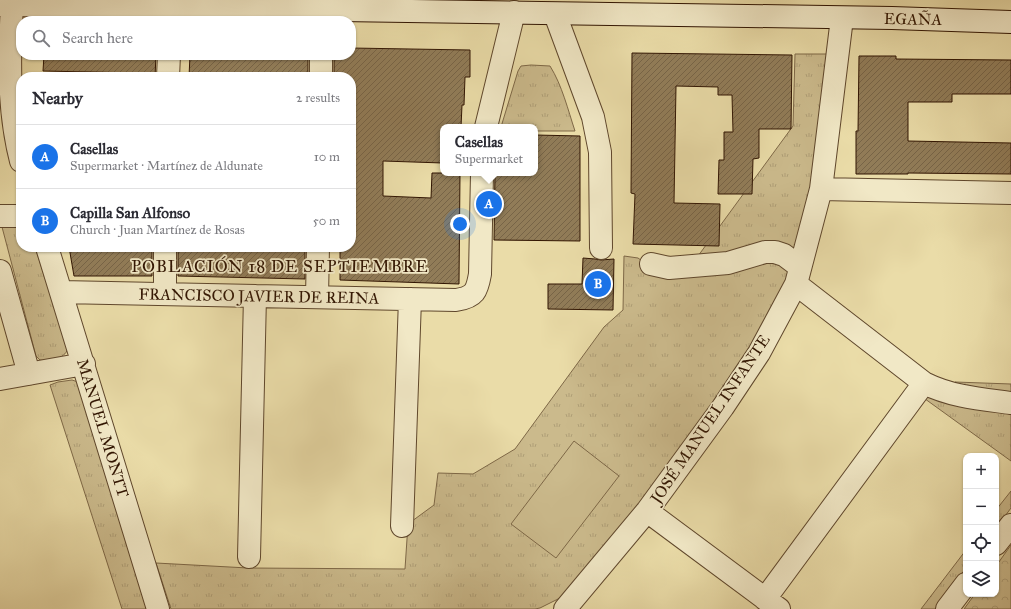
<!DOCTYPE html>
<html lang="en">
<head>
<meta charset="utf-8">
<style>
  :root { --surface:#fff; --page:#f7f7f7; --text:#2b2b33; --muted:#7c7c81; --line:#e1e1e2; --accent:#1a73e8 }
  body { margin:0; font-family:"IM FELL Great Primer",serif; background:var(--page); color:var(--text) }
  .controls { position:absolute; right:12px; bottom:12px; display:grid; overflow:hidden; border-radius:8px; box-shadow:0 1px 3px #0004 }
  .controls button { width:36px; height:36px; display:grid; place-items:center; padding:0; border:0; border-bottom:1px solid var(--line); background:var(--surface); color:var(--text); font:20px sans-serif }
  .you { position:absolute; left:460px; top:224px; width:14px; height:14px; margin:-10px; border:3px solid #fff; border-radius:50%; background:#1a73e8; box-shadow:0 0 0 6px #1a73e833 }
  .badge { display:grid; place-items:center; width:26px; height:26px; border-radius:50%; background:var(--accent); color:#fff; font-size:13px; font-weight:700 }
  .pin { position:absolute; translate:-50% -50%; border:2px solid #fff; box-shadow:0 1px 4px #0006 }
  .popup { position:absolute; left:440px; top:124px; width:98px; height:52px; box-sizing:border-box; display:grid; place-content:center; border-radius:8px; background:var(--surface); filter:drop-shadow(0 1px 3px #0005); font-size:13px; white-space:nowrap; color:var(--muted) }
  .popup b { font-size:15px; color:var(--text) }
  .popup::after { content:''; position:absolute; left:50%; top:100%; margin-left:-8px; border:8px solid transparent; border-top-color:var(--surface) }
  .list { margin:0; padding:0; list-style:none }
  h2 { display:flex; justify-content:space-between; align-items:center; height:52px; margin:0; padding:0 16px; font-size:17px }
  h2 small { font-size:13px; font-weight:400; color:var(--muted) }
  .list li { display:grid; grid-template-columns:26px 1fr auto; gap:12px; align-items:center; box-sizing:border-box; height:64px; padding:0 16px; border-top:1px solid var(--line) }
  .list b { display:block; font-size:15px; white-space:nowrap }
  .list p { margin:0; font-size:13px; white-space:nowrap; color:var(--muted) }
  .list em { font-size:13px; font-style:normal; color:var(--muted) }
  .icon { flex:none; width:22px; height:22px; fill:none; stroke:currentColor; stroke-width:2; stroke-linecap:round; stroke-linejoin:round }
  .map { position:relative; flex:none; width:1011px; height:609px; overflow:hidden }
  .search { position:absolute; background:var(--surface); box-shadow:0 1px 3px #0004; left:16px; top:16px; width:340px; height:44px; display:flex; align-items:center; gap:10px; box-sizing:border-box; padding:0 14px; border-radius:16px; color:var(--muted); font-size:15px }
  .panel { position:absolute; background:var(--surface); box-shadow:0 1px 3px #0004; left:16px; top:72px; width:340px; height:180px; border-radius:16px }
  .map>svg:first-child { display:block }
  .grass { fill:url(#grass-tufts); stroke:#7e6847 }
  .forest { fill:url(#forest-crowns); stroke:#7e6847 }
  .pitch { fill:#cbba8c; stroke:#7e6847 }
  .building { fill:url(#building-hatch); stroke:#311502 }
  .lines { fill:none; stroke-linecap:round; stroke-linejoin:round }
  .minor-casing { stroke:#5f472c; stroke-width:24 }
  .secondary-casing { stroke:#311502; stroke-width:24 }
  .minor { stroke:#f1e8c6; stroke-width:22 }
  .secondary { stroke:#f1e8c6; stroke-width:22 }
  .labels { text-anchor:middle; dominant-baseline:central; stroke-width:3.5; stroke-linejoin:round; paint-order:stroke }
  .street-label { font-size:16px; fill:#311502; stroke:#f1e8c6 }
  .neighbourhood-label { font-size:17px; letter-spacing:1px; fill:#311502; stroke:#f1e8c6 }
</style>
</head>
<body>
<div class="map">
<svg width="1011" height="609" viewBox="0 0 1011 609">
  <defs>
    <pattern id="grass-tufts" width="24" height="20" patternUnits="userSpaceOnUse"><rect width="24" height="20" fill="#cbba8c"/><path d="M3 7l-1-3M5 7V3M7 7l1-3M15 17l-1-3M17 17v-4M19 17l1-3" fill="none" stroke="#af9f77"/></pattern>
    <pattern id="forest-crowns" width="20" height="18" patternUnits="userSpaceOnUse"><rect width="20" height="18" fill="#cbba8c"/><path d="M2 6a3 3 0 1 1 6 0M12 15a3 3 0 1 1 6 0" fill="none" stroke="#af9f77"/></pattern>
    <pattern id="building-hatch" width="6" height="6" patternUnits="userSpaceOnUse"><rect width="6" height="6" fill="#917c58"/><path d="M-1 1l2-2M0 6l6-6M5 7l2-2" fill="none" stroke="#776447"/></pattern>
  </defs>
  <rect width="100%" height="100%" fill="#eadca8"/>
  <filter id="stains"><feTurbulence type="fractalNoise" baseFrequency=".005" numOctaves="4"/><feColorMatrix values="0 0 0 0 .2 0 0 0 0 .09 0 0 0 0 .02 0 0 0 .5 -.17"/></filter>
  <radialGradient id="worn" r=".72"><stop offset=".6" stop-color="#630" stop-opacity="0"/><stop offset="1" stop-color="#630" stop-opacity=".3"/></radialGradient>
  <path class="grass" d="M 795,54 L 831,54 L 811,202 L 788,279 L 739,369 L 629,519 L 560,598 L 540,608 L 535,609 L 171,609 L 156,563 L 248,568 L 405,569 L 408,524 L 434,505 L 438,473 L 473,474 L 515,449 L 604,327 L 623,310 L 624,256 L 638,258 L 649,266 L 690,267 L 793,126 Z
    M 531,65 L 550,66 C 562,85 568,110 575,131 L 535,131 L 535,127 L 501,127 L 518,71 L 521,66 Z
    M 2,227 L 16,227 L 21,229 L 21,247 L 35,247 L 68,349 C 63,360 50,362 40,360 L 36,356 Z
    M 72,380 L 78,382 L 149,609 L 122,609 L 50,385 L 58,382 Z
    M 955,382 L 1011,384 L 1011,395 L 963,387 Z
    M 928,394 L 1011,413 L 1011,461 L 921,396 Z
    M 1011,491 L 1011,508 L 996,528 L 996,510 Z
    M 966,550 L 966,568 L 935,609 L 921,609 Z"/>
  <path class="forest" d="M 1011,545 L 1011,609 L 964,609 L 975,594 L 996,594 L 996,566 Z"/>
  <path class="pitch" d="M 574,441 L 619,476 L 556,558 L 511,524 Z"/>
  <path class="building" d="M 351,48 L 470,50 L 470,77 L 465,77 L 464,105 L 462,105 L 461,127 L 443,127 L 443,163 L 383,161 L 383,196 L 431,198 L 432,173 L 460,173 L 459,284 L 340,280 L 340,247 L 351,247 L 351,77 L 334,77 L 334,55 L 351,55 Z
    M 632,53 L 792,55 L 791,129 L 759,129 L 759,158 L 753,159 L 752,194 L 718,194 L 719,160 L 724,160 L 724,132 L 733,132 L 732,95 L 718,95 L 718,87 L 676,86 L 674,203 L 720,204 L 719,246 L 633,244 L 635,194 L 631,193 Z
    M 44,55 L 156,55 L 155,77 L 137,77 L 137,73 L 43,71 Z
    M 190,55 L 308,55 L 308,77 L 285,77 L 285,74 L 243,74 L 243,77 L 189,77 Z
    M 859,56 L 896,56 L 896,59 L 1011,60 L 1011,94 L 952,94 L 952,102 L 908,102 L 908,141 L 1011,143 L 1011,174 L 908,173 L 908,174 L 856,174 L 856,131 L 858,131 Z
    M 535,135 L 580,136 L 580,241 L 494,240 L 495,173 L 535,173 Z
    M 69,247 L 152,247 L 152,276 L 74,276 Z
    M 178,247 L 305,249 L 305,279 L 178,276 Z
    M 583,258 L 595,259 L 601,260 L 614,259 L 613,310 L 548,309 L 548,284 L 582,284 Z"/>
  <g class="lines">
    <g class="minor-casing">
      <path id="minor" d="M 12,5 C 9,57 8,111 21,161
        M 555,14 L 593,117 L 600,152 L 601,248
        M 168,77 L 169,55
        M 321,77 L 321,55
        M 486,127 L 514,12
        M 821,189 L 1011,193
        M 0,216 L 21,216
        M 47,247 L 158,609
        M 651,264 L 669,268 L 728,263 L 765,252 L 775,252 L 784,255 L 800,267
        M 0,271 L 29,374
        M 796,284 L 924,383 C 952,397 981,399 1011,403
        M 61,292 L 456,300 C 475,297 477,291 480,274 L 482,173
        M 165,294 L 165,247
        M 317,297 L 318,247
        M 0,379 L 84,364
        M 647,511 L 779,609
        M 402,526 L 410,299
        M 996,544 L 1011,525
        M 249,557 L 255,296
        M 765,599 L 924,383
        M 565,609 L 647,511 L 723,407 L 759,353 L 796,284 L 821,189 L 842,18
        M 947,609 L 966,584"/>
    </g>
    <g class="secondary-casing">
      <path id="secondary" d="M 0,5 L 892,18 L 1011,22"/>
    </g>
    <use href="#minor" class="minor"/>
    <use href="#secondary" class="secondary"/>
  </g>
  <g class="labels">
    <g class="street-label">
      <text transform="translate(913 19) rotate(1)">EGAÑA</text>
      <text transform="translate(259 296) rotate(1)">FRANCISCO JAVIER DE REINA</text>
      <text transform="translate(710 419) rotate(-56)">JOSÉ MANUEL INFANTE</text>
      <text transform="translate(103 428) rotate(73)">MANUEL MONTT</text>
    </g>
    <g class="neighbourhood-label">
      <text x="280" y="266">POBLACIÓN 18 DE SEPTIEMBRE</text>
    </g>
  </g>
  <rect width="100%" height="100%" filter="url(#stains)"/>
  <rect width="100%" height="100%" fill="url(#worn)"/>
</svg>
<div class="controls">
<button>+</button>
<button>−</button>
<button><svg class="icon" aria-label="locate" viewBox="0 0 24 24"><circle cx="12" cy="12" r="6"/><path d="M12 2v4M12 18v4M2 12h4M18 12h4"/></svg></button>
<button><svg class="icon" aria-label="layers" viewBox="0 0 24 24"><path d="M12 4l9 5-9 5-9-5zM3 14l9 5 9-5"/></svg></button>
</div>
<div class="you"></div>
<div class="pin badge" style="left:489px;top:204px">A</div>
<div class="popup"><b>Casellas</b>Supermarket</div>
<div class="pin badge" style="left:598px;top:284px">B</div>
<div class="search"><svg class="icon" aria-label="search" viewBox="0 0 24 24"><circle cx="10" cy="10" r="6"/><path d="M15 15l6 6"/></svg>Search here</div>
<section class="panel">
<h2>Nearby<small>2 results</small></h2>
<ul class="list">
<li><span class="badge">A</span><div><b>Casellas</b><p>Supermarket · Martínez de Aldunate</p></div><em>10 m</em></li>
<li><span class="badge">B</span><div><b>Capilla San Alfonso</b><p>Church · Juan Martínez de Rosas</p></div><em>50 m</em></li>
</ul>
</section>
</div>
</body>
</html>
